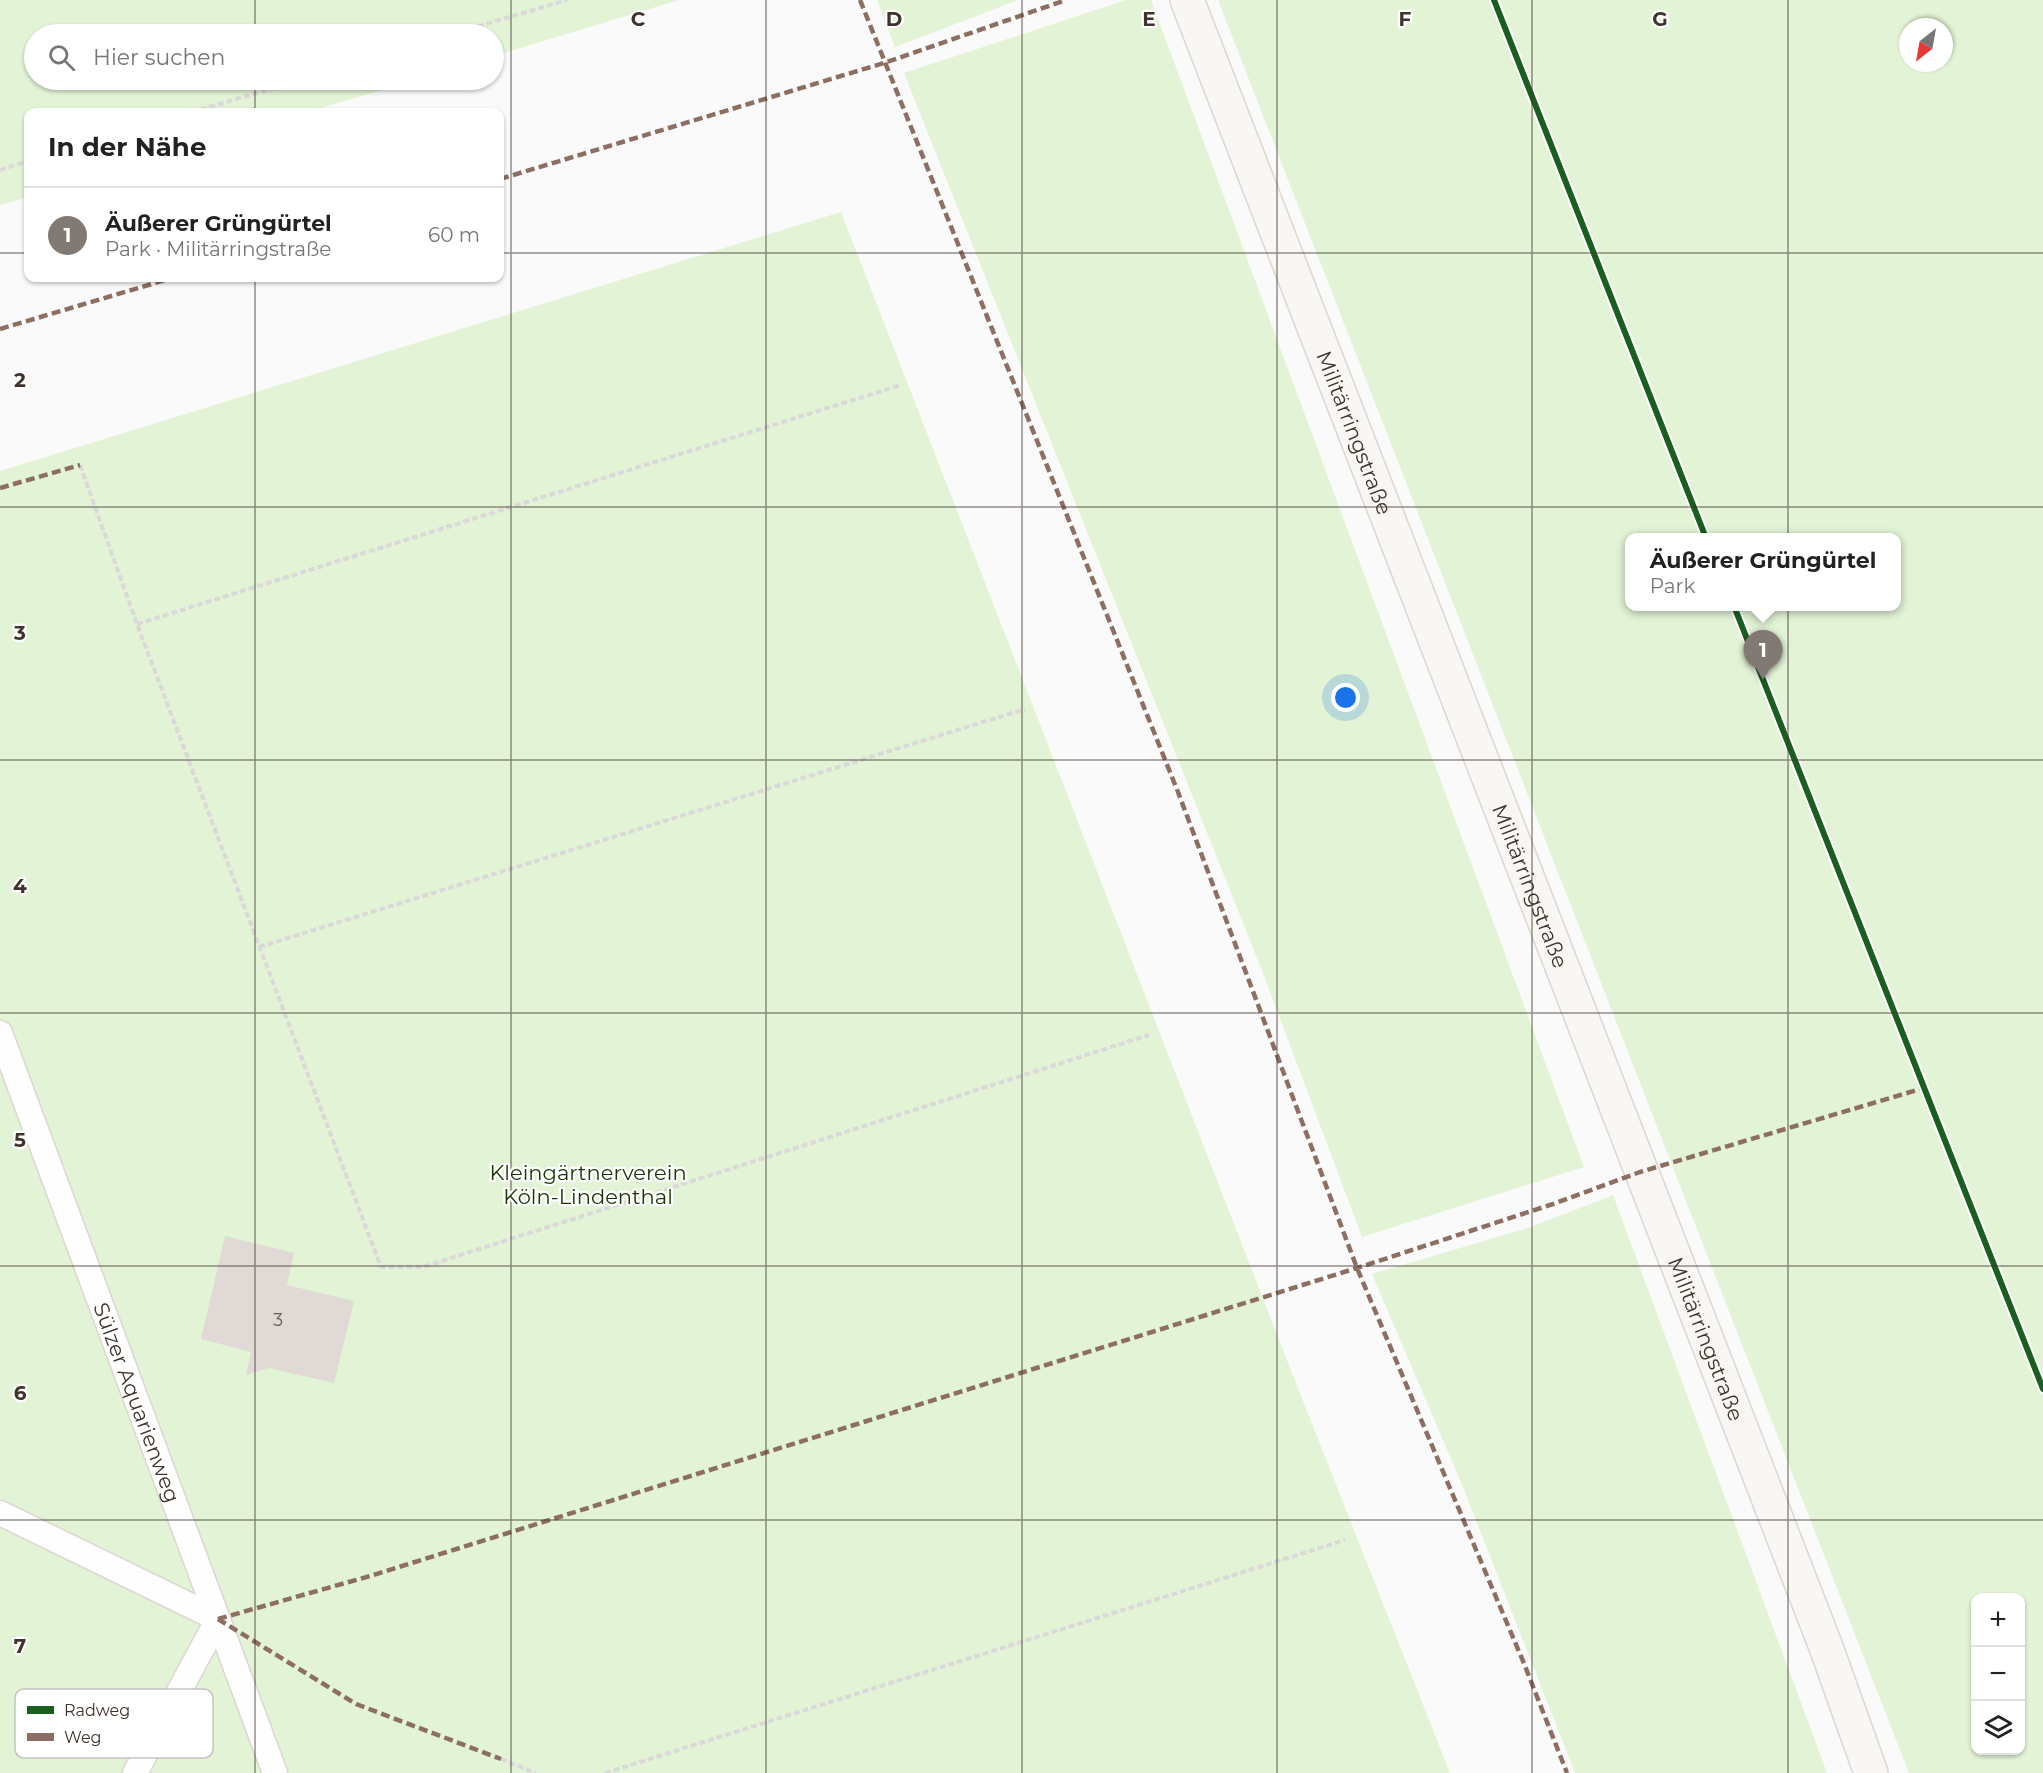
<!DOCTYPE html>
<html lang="de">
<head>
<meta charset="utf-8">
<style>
  :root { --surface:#fff; --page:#f6f6f6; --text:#222; --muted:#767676; --line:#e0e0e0; --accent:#817974 }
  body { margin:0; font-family:Montserrat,sans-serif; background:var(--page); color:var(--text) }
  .controls { position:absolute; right:18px; bottom:18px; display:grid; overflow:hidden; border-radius:12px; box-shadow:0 2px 4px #0004 }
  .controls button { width:54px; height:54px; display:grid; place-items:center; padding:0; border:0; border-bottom:2px solid var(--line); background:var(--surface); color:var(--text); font:30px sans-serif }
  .compass { position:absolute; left:1899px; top:18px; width:54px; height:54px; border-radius:50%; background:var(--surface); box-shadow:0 2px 4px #0004; rotate:211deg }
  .you { position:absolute; left:1346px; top:698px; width:21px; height:21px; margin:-15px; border:4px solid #fff; border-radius:50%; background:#1a73e8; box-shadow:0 0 0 9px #1a73e833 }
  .badge { display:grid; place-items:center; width:39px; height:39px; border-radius:50%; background:var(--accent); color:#fff; font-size:20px; font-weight:700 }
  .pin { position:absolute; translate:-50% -50px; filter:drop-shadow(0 2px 3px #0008) }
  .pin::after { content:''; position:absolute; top:32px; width:21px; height:18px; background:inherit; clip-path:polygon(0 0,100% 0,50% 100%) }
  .popup { position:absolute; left:1625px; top:533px; width:276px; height:78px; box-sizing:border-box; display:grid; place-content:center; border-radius:12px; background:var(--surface); filter:drop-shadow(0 2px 4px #0005); font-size:20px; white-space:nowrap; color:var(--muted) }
  .popup b { font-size:22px; color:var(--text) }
  .popup::after { content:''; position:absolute; left:50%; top:100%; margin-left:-12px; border:12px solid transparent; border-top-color:var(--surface) }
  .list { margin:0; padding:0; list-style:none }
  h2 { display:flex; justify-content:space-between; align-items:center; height:78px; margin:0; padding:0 24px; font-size:26px }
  h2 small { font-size:20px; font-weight:400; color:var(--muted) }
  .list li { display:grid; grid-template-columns:39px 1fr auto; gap:18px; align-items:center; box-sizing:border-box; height:96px; padding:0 24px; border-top:2px solid var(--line) }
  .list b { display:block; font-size:22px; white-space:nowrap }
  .list p { margin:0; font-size:20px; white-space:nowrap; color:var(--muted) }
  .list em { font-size:20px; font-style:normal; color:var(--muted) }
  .icon { flex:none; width:33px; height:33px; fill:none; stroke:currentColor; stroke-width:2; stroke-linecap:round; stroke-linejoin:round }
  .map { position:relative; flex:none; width:2043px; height:1773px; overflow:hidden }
  .search { position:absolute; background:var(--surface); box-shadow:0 2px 4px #0004; left:24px; top:24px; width:480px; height:66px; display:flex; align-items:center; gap:15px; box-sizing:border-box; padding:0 21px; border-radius:33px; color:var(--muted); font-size:22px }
  .panel { position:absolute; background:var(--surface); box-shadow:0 2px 4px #0004; left:24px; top:108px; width:480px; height:174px; border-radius:12px }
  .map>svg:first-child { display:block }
  .green { fill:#e2f3d6; fill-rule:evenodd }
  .building { fill:#e0d9d6 }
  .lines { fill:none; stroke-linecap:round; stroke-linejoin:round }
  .service-casing { stroke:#ddd6d3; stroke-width:27 }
  .secondary-casing { stroke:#ddd6d3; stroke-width:36 }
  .path { stroke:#dad8d8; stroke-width:4; stroke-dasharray:6 3; stroke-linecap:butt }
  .service { stroke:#fefefe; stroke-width:24 }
  .secondary { stroke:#f9f7f3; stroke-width:33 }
  .quiet { stroke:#8d6e63; stroke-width:4.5; stroke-dasharray:9 4.5; stroke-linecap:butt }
  .cycleway-casing { stroke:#fff; stroke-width:10 }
  .cycleway { stroke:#1b5e20; stroke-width:6 }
  .grid { fill:none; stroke:#40332c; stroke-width:1.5; stroke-opacity:0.55 }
  .labels { text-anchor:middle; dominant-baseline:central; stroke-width:4.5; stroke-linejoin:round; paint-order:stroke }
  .number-label { font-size:18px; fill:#685c56 }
  .street-label { font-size:21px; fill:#40332c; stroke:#fff }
  .park-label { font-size:21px; fill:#193400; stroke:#fff }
  .key { fill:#fff; stroke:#c6c2c0; stroke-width:1.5 }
  .key-label { font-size:16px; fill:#40332c }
  .grid-label { font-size:20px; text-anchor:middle; font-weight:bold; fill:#40332c; stroke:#fff; stroke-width:4.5; stroke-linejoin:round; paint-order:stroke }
</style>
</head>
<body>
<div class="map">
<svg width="2043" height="1773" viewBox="0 0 2043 1773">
  <rect width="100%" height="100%" fill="#fafafa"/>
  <path class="green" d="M 0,0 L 679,0 L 494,56 L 494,34 L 34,34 L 34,80 L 416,80 L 307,112 L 28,112 L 28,197 L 0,205 Z
    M 877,0 L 1018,0 L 895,47 Z
    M 1126,0 L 1151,0 L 1584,1167 L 1362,1237 L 1261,968 L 904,73 Z
    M 1218,0 L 2043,0 L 2043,1773 L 1909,1773 ZM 1908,27 L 1944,27 L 1944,63 L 1908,63 ZM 1630,538 L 1896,538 L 1896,606 L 1630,606 ZM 1976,1598 L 2020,1598 L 2020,1750 L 1976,1750 Z
    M 841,212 L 1288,1363 L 1450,1773 L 0,1773 L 0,471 Z
    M 1613,1195 L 1827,1773 L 1575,1773 L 1461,1482 L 1372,1274 L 1531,1227 Z"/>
  <path class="building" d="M 225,1236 L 294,1253 L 287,1285 L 354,1301 L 334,1383 L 269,1368 L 246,1375 L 251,1352 L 201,1339 Z"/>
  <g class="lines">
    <g class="service-casing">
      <g id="service">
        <path id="s1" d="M 0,1033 L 275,1773"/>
        <path d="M 0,1513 L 218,1619 L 135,1773"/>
      </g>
    </g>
    <g class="secondary-casing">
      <g id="secondary">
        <path id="s2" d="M 1187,0 L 1826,1647 L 1871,1773"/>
      </g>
    </g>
    <path class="path" d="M 452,34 L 567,0
      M 192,112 L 302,80
      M 0,170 L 28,161
      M 80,465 L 137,624 L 381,1267 L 423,1267 L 1149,1035
      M 137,624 L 901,385
      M 259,947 L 1025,709
      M 501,1759 L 536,1773
      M 605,1773 L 1345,1540"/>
    <use href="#service" class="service"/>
    <use href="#secondary" class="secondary"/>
    <path class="quiet" d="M 860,0 L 1178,792 L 1357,1268 L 1523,1661 L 1567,1773
      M 500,179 L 884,63 L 1066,0
      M 0,329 L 172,278
      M 0,488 L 80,465
      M 218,1619 L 370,1576 L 1357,1268 L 1553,1204 L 1640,1172 L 1924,1088
      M 218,1619 L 356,1704 L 501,1759"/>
    <g class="cycleway-casing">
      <path id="cycleway" d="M 1494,0 L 1706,538
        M 1734,606 L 2043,1389"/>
    </g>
    <use href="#cycleway" class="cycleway"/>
  </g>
  <path class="grid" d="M 255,0 L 255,34M 511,0 L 511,1773M 766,0 L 766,1773M 1022,0 L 1022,1773M 1277,0 L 1277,1773M 1532,0 L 1532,1773M 1788,0 L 1788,1773M 255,80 L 255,112M 0,253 L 28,253M 500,253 L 2043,253M 255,278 L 255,1773M 0,507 L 2043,507M 0,760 L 2043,760M 0,1013 L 2043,1013M 0,1266 L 2043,1266M 0,1520 L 2043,1520"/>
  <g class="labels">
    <g class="number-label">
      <text x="278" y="1320">3</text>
    </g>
    <g class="street-label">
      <text stroke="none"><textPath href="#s2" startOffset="464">Militärringstraße</textPath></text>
      <text stroke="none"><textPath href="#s2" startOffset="950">Militärringstraße</textPath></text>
      <text stroke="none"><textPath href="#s2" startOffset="1436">Militärringstraße</textPath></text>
      <text stroke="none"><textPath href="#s1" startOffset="394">Sülzer Aquarienweg</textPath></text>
    </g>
    <g class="park-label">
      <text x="588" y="1172">Kleingärtnerverein<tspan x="588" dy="24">Köln-Lindenthal</tspan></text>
    </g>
  </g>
  <rect x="15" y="1689" width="198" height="69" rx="9" class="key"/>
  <rect x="27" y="1706" width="27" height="8" fill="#1b5e20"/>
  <rect x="27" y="1733" width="27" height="8" fill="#8d6e63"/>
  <g class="key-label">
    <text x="64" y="1716">Radweg</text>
    <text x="64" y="1743">Weg</text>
  </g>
  <g class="grid-label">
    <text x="638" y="26">C</text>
    <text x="894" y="26">D</text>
    <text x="1149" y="26">E</text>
    <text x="1405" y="26">F</text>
    <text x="1660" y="26">G</text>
    <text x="20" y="387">2</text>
    <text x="20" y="640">3</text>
    <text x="20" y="893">4</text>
    <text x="20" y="1147">5</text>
    <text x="20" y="1400">6</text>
    <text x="20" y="1653">7</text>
  </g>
</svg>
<div class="controls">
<button>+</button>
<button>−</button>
<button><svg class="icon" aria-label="layers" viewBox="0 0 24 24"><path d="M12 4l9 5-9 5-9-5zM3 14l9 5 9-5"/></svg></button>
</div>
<svg class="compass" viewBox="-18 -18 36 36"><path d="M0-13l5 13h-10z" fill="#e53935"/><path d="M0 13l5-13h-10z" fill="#767676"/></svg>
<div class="you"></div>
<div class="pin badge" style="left:1763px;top:680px">1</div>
<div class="popup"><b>Äußerer Grüngürtel</b>Park</div>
<div class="search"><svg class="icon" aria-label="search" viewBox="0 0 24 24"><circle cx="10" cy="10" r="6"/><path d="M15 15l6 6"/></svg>Hier suchen</div>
<section class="panel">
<h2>In der Nähe<small></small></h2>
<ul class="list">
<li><span class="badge">1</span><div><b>Äußerer Grüngürtel</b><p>Park · Militärringstraße</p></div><em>60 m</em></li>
</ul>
</section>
</div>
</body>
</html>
